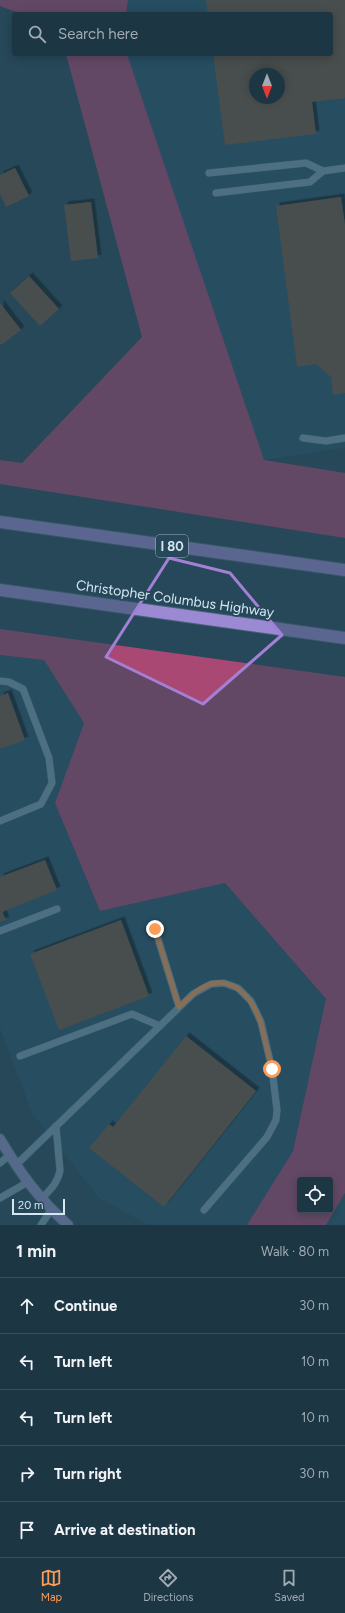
<!DOCTYPE html>
<html lang="en">
<head>
<meta charset="utf-8">
<style>
  :root { --surface:#1c3644; --page:#253e4b; --text:#f1f3f6; --muted:#a0abb2; --line:#3a505d; --accent:#fd9c56 }
  body { margin:0; font-family:Figtree,sans-serif; background:var(--page); color:var(--text) }
  .controls { position:absolute; right:12px; bottom:12px; display:grid; overflow:hidden; border-radius:4px; box-shadow:0 2px 10px #0003 }
  .controls button { width:36px; height:36px; display:grid; place-items:center; padding:0; border:0; border-bottom:1px solid var(--line); background:var(--surface); color:var(--text); font:20px sans-serif }
  .compass { position:absolute; left:249px; top:68px; width:36px; height:36px; border-radius:50%; background:var(--surface); box-shadow:0 2px 10px #0003; rotate:180deg }
  .scale { position:absolute; left:12px; bottom:10px; width:53px; box-sizing:border-box; padding-left:4px; border:2px solid #d4e7f2; border-top:0; font-size:11px; line-height:14px; white-space:nowrap; color:#d4e7f2; -webkit-text-stroke:3px #26485a; paint-order:stroke }
  .stop { position:absolute; width:12px; height:12px; margin:-9px; border:3px solid #fd9c56; border-radius:50%; background:#fff }
  .stop.end { background:#fd9c56; border-color:#fff; box-shadow:0 1px 4px #0008 }
  .list { margin:0; padding:0; list-style:none }
  h2 { display:flex; justify-content:space-between; align-items:center; height:52px; margin:0; padding:0 16px; font-size:17px }
  h2 small { font-size:13px; font-weight:400; color:var(--muted) }
  .list li { display:grid; grid-template-columns:26px 1fr auto; gap:12px; align-items:center; box-sizing:border-box; height:56px; padding:0 16px; border-top:1px solid var(--line) }
  .list b { display:block; font-size:15px; white-space:nowrap }
  .list em { font-size:13px; font-style:normal; color:var(--muted) }
  .icon { flex:none; width:22px; height:22px; fill:none; stroke:currentColor; stroke-width:2; stroke-linecap:round; stroke-linejoin:round }
  .map { position:relative; flex:none; width:345px; height:1225px; overflow:hidden }
  .search { position:absolute; background:var(--surface); box-shadow:0 2px 10px #0003; left:12px; right:12px; top:12px; height:44px; display:flex; align-items:center; gap:10px; box-sizing:border-box; padding:0 14px; border-radius:4px; color:var(--muted); font-size:15px }
  .sheet { height:332px; background:var(--surface) }
  nav { display:flex; justify-content:space-around; align-items:center; box-sizing:border-box; height:56px; border-top:1px solid var(--line); background:var(--surface); font-size:11px; color:var(--muted) }
  nav a { display:grid; justify-items:center; gap:2px }
  nav .on { color:var(--accent) }
  .map>svg:first-child { display:block }
  .built { fill:#275269; fill-rule:evenodd }
  .forest { fill:#aa4874; fill-rule:evenodd }
  .building { fill:#71533f; fill-rule:evenodd; filter:url(#shadow) }
  .lines { fill:none; stroke-linecap:round; stroke-linejoin:round }
  .minor-casing { stroke:#476575; stroke-width:8 }
  .major-casing { stroke:#476575; stroke-width:12 }
  .highway-casing { stroke:#476575; stroke-width:14 }
  .minor { stroke:#7a9eb4; stroke-width:7 }
  .major { stroke:#8e91c7; stroke-width:10 }
  .highway { stroke:#9b89d3; stroke-width:12 }
  .route { stroke:#fd9c56; stroke-width:5 }
  .marked { fill:none; stroke:#a380d6; stroke-width:3; stroke-linejoin:round }
  .labels { text-anchor:middle; dominant-baseline:central; stroke-width:3.5; stroke-linejoin:round; paint-order:stroke }
  .shield { fill:#26485a; stroke:#a0b7c4; stroke-width:1 }
  .shield-label { font-size:13px; font-weight:bold; fill:#d4e7f2 }
  .street-label { font-size:14px; fill:#d4e7f2; stroke:#26485a }
</style>
</head>
<body>
<div class="map">
<svg width="345" height="1225" viewBox="0 0 345 1225">
  <defs>
    <filter id="shadow"><feDropShadow dx="3.5" dy="-3.5" stdDeviation="0" flood-color="#0009"/></filter>
  </defs>
  <rect width="100%" height="100%" fill="#26485a"/>
  <path class="built" d="M 128,0 L 345,0 L 345,448 L 264,460 L 127,54 L 331,54 L 331,14 L 126,14 ZM 255,74 L 279,74 L 279,98 L 255,98 Z
    M 0,655 L 44,660 L 84,723 L 55,803 L 100,911 L 225,883 L 326,1000 L 293,1151 L 247,1225 L 148,1225 L 99,1198 L 32,1113 L 0,1028 Z
    M 345,1193 L 345,1225 L 326,1225 Z"/>
  <path class="forest" d="M 0,0 L 128,0 L 126,14 L 21,14 L 0,6 Z
    M 66,54 L 127,54 L 264,460 L 345,473 L 345,538 L 0,484 L 0,460 L 22,463 L 142,337 Z
    M 0,629 L 345,677 L 345,1193 L 326,1225 L 247,1225 L 293,1151 L 326,999 L 225,883 L 100,911 L 55,803 L 84,723 L 44,660 L 0,655 ZM 300,1180 L 330,1180 L 330,1210 L 300,1210 Z"/>
  <path class="building" d="M 206,0 L 345,0 L 345,98 L 312,102 L 316,134 L 225,145 L 213,54 L 331,54 L 331,14 L 208,14 ZM 255,74 L 279,74 L 279,98 L 255,98 Z
    M 15,168 L 29,196 L 6,207 L 0,194 L 0,175 Z
    M 341,197 L 345,225 L 345,393 L 333,395 L 331,377 L 316,364 L 297,367 L 276,206 Z
    M 91,202 L 98,258 L 71,261 L 64,205 Z
    M 29,276 L 59,309 L 40,326 L 10,293 Z
    M 0,303 L 21,330 L 1,345 L 0,344 Z
    M 8,693 L 25,740 L 0,749 L 0,696 Z
    M 45,860 L 57,890 L 2,912 L 6,920 L 0,922 L 0,877 Z
    M 121,920 L 149,996 L 59,1030 L 30,954 Z
    M 186,1036 L 256,1091 L 164,1207 L 89,1148 L 109,1124 L 113,1127 Z"/>
  <g class="lines">
    <g class="minor-casing">
      <path id="minor" d="M 209,173 L 306,163 L 323,171 L 345,168
        M 216,193 L 310,182 L 323,171
        M 303,438 L 326,441 L 345,438
        M 0,681 L 9,682 L 23,689 L 49,758 L 52,783 L 41,804 L 0,821
        M 155,929 L 179,1007
        M 0,931 L 57,909
        M 20,1056 L 132,1014 L 160,1026
        M 0,1163 L 10,1155
        M 16,1165 L 193,994 L 211,984 L 224,983 L 238,988 L 251,1001 L 261,1022 L 272,1069 L 277,1110 L 276,1120 L 267,1137 L 204,1210
        M 0,1198 L 28,1182
        M 41,1199 C 50,1190 58,1183 60,1170 L 56,1126
        M 41,1225 L 51,1210"/>
    </g>
    <g class="major-casing">
      <path id="major" d="M 0,1139 C 20,1173 38,1198 68,1225"/>
    </g>
    <g class="highway-casing">
      <path id="highway" d="M 0,522 L 345,570
        M 0,590 L 345,638"/>
    </g>
    <use href="#minor" class="minor"/>
    <use href="#major" class="major"/>
    <use href="#highway" class="highway"/>
  </g>
  <g class="lines">
    <path class="route" d="M 155,929 L 179,1007 C 188,999 199,987 211,984 C 237,977 255,1003 261,1024 C 265,1039 268,1054 272,1069"/>
  </g>
  <path d="M0 0H345V1225H0ZM 169,558 L 230,573 L 282,635 L 203,704 L 106,657 Z" fill="#26485a" fill-opacity=".55" fill-rule="evenodd"/>
  <path class="marked" d="M 169,558 L 230,573 L 282,635 L 203,704 L 106,657 Z"/>
  <g class="labels">
    <rect class="shield" x="156" y="535" width="32" height="22" rx="3"/>
    <g class="shield-label">
      <text x="172" y="546">I 80</text>
    </g>
    <g class="street-label">
      <text transform="translate(175 599) rotate(8)">Christopher Columbus Highway</text>
    </g>
  </g>
</svg>
<div class="controls">
<button><svg class="icon" aria-label="locate" viewBox="0 0 24 24"><circle cx="12" cy="12" r="6"/><path d="M12 2v4M12 18v4M2 12h4M18 12h4"/></svg></button>
</div>
<svg class="compass" viewBox="-18 -18 36 36"><path d="M0-13l5 13h-10z" fill="#e53935"/><path d="M0 13l5-13h-10z" fill="#a0abb2"/></svg>
<div class="scale">20 m</div>
<div class="stop" style="left:272px;top:1069px"></div>
<div class="stop end" style="left:155px;top:929px"></div>
<div class="search"><svg class="icon" aria-label="search" viewBox="0 0 24 24"><circle cx="10" cy="10" r="6"/><path d="M15 15l6 6"/></svg>Search here</div>
</div>
<section class="sheet">
<h2>1 min<small>Walk · 80 m</small></h2>
<ul class="list">
<li><svg class="icon" aria-label="ahead" viewBox="0 0 24 24"><path d="M12 20V5M6 11l6-6 6 6"/></svg><div><b>Continue</b></div><em>30 m</em></li>
<li><svg class="icon" aria-label="left" viewBox="0 0 24 24"><path d="M17 20v-9H6M10 6l-5 5 5 5"/></svg><div><b>Turn left</b></div><em>10 m</em></li>
<li><svg class="icon" aria-label="left" viewBox="0 0 24 24"><path d="M17 20v-9H6M10 6l-5 5 5 5"/></svg><div><b>Turn left</b></div><em>10 m</em></li>
<li><svg class="icon" aria-label="right" viewBox="0 0 24 24"><path d="M7 20v-9h11M14 6l5 5-5 5"/></svg><div><b>Turn right</b></div><em>30 m</em></li>
<li><svg class="icon" aria-label="arrive" viewBox="0 0 24 24"><path d="M6 21V4h12l-3 4 3 4H6"/></svg><div><b>Arrive at destination</b></div></li>
</ul>
</section>
<nav>
<a class="on"><svg class="icon" aria-label="map" viewBox="0 0 24 24"><path d="M3 6l6-2 6 2 6-2v14l-6 2-6-2-6 2zM9 4v14M15 6v14"/></svg>Map</a>
<a><svg class="icon" aria-label="directions" viewBox="0 0 24 24"><path d="M12 3l9 9-9 9-9-9zM9 14v-3h6M13 9l2 2-2 2"/></svg>Directions</a>
<a><svg class="icon" aria-label="saved" viewBox="0 0 24 24"><path d="M7 4h10v16l-5-4-5 4z"/></svg>Saved</a>
</nav>
</body>
</html>
